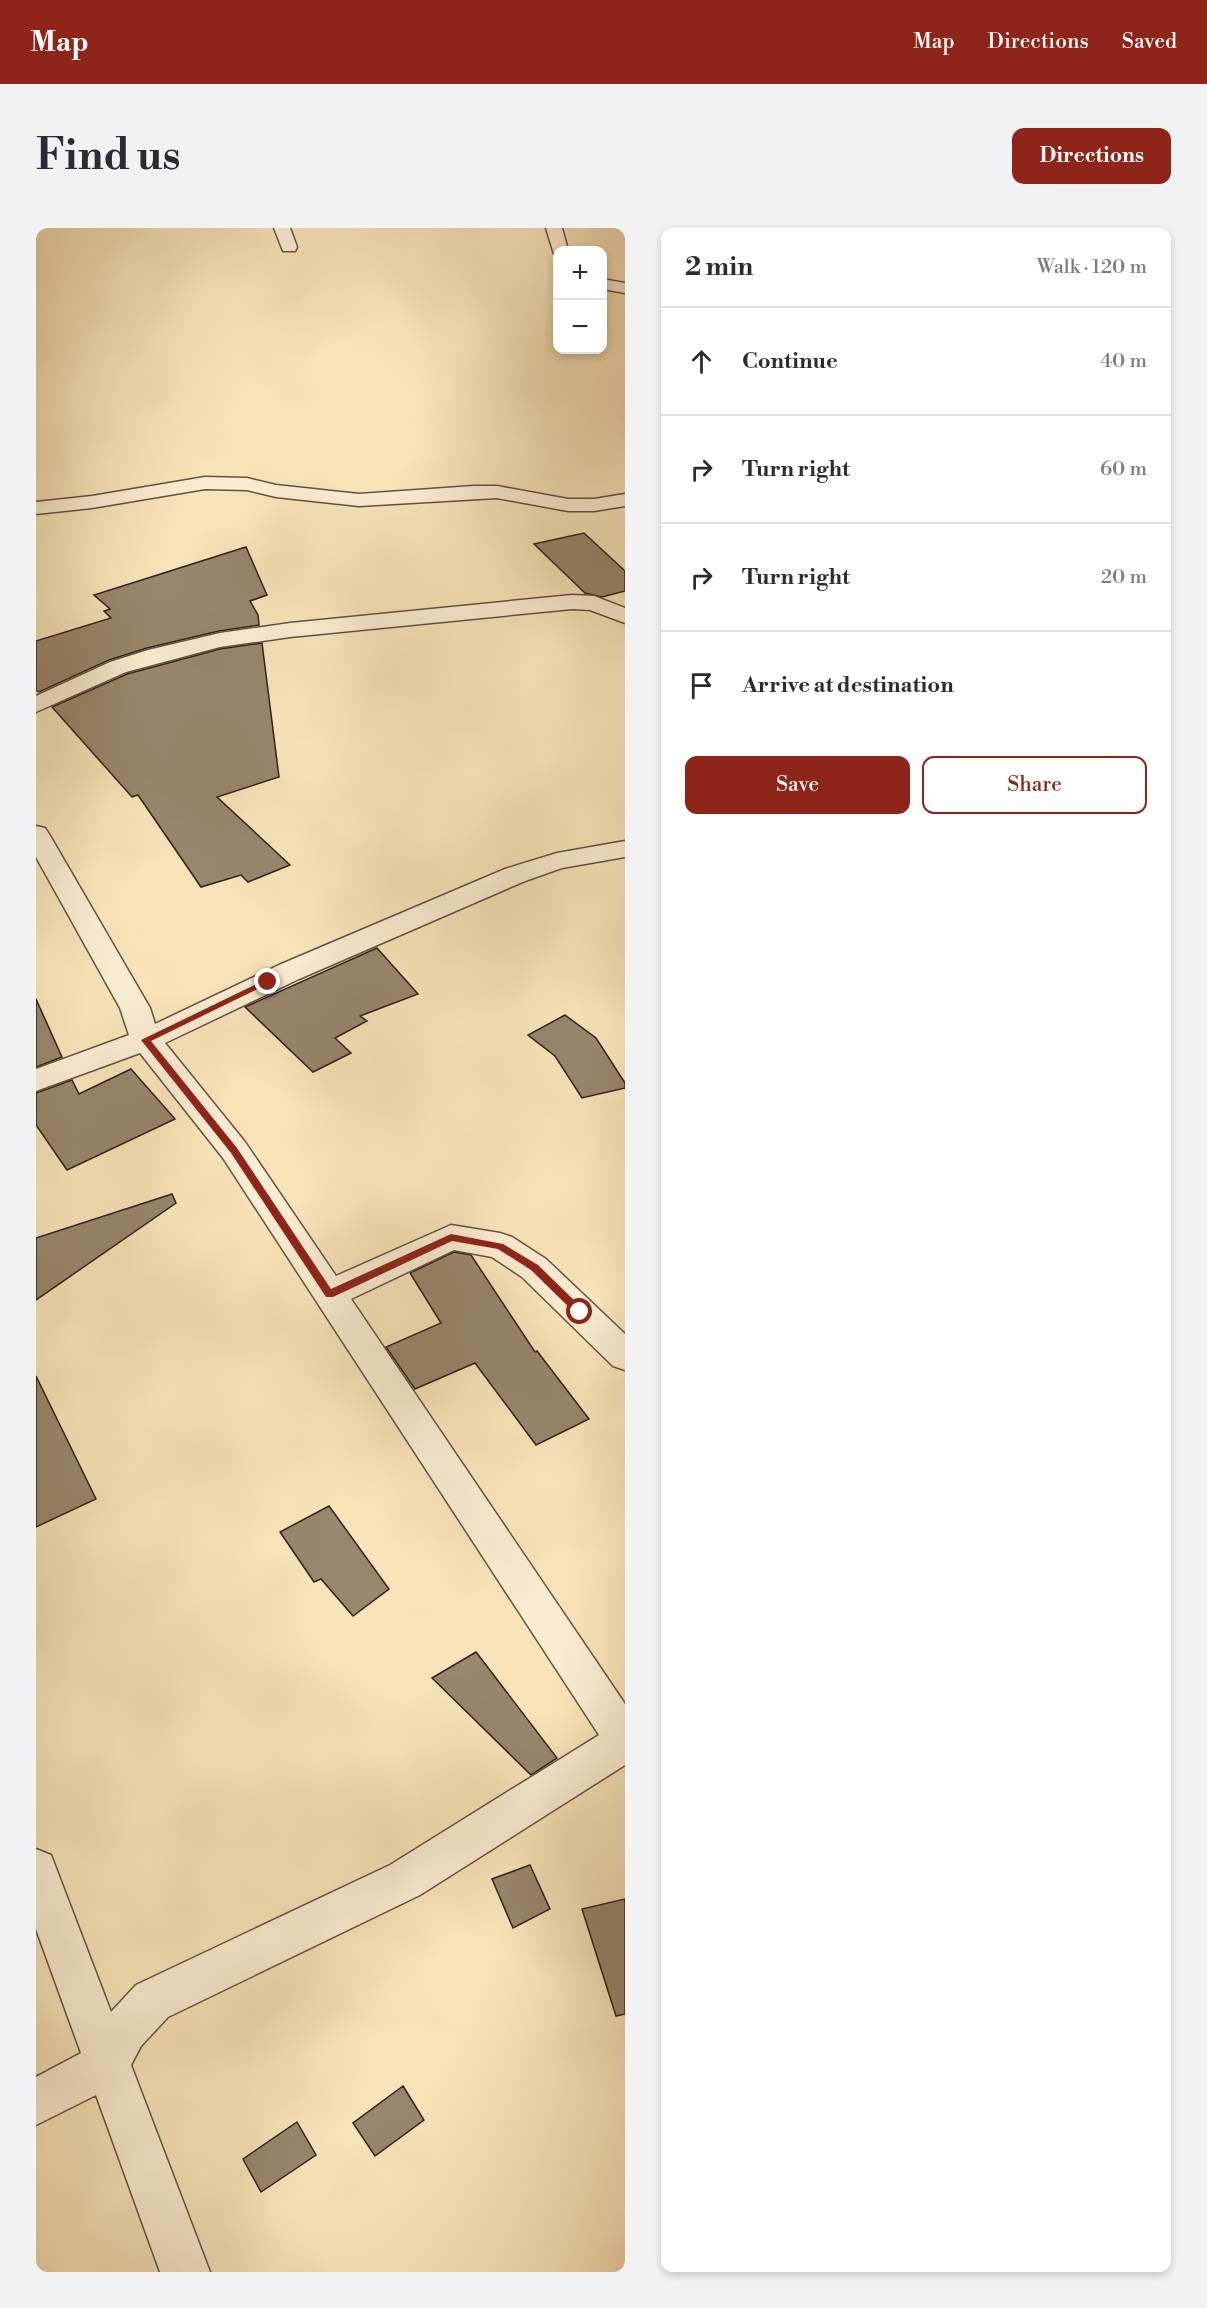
<!DOCTYPE html>
<html lang="en">
<head>
<meta charset="utf-8">
<style>
  :root { --surface:#fff; --page:#f2f2f3; --text:#2b2b33; --muted:#7c7c81; --line:#e1e1e2; --accent:#8f2418 }
  body { margin:0; font-family:"Libre Bodoni",serif; background:var(--page); color:var(--text) }
  .controls { position:absolute; right:18px; top:18px; display:grid; overflow:hidden; border-radius:12px; box-shadow:0 3px 9px #0003 }
  .controls button { width:54px; height:54px; display:grid; place-items:center; padding:0; border:0; border-bottom:2px solid var(--line); background:var(--surface); color:var(--text); font:30px sans-serif }
  .stop { position:absolute; width:18px; height:18px; margin:-14px; border:4px solid #8f2418; border-radius:50%; background:#fff }
  .stop.end { background:#8f2418; border-color:#fff; box-shadow:0 2px 6px #0008 }
  .list { margin:0; padding:0; list-style:none }
  h2 { display:flex; justify-content:space-between; align-items:center; height:78px; margin:0; padding:0 24px; font-size:26px }
  h2 small { font-size:20px; font-weight:400; color:var(--muted) }
  .list li { display:grid; grid-template-columns:39px 1fr auto; gap:18px; align-items:center; box-sizing:border-box; height:108px; padding:0 24px; border-top:2px solid var(--line) }
  .list b { display:block; font-size:22px; white-space:nowrap }
  .list em { font-size:20px; font-style:normal; color:var(--muted) }
  .actions { display:flex; gap:12px; padding:18px 24px }
  .actions a { flex:1; padding:14px 0; border:2px solid var(--accent); border-radius:12px; text-align:center; font-size:21px; color:var(--accent) }
  .actions .main { background:var(--accent); color:#fff }
  .icon { flex:none; width:33px; height:33px; fill:none; stroke:currentColor; stroke-width:2; stroke-linecap:round; stroke-linejoin:round }
  .map { position:relative; flex:none; width:589px; height:2044px; overflow:hidden; border-radius:12px }
  header { display:flex; align-items:center; gap:36px; box-sizing:border-box; height:84px; padding:0 30px; background:var(--accent); color:#fff }
  header strong { font-size:28px }
  nav { display:flex; gap:33px; margin-inline-start:auto; font-size:21px }
  .intro { display:flex; align-items:center; justify-content:space-between; box-sizing:border-box; height:144px; padding:0 36px }
  h1 { margin:0; font-size:42px }
  .button { padding:15px 27px; border-radius:12px; background:var(--accent); color:#fff; font-size:21px; font-weight:700 }
  main { display:flex; gap:36px; padding:0 36px }
  aside { flex:1; background:var(--surface); border-radius:12px; box-shadow:0 3px 9px #0003 }
  .map>svg:first-child { display:block }
  .building { fill:#99866c; stroke:#312117; stroke-width:1.5 }
  .lines { fill:none; stroke-linecap:round; stroke-linejoin:round }
  .minor-casing { stroke:#635240; stroke-width:3 }
  .minor { fill:#fbedd2; fill-rule:evenodd }
  .route { fill:#8f2418 }
</style>
</head>
<body>
<header>
<strong>Map</strong>
<nav><a>Map</a><a>Directions</a><a>Saved</a></nav>
</header>
<div class="intro"><h1>Find us</h1><a class="button">Directions</a></div>
<main>
<div class="map">
<svg width="589" height="2044" viewBox="0 0 589 2044">
  <rect width="100%" height="100%" fill="#f9e4ba"/>
  <filter id="stains"><feTurbulence type="fractalNoise" baseFrequency=".00333" numOctaves="4"/><feColorMatrix values="0 0 0 0 .2 0 0 0 0 .09 0 0 0 0 .02 0 0 0 .5 -.17"/></filter>
  <radialGradient id="worn" r=".72"><stop offset=".6" stop-color="#630" stop-opacity="0"/><stop offset="1" stop-color="#630" stop-opacity=".3"/></radialGradient>
  <path class="building" d="M 548,305 L 589,343 L 589,363 L 566,369 L 549,365 L 498,316 Z
    M 210,319 L 231,367 L 214,373 L 222,387 L 223,397 L 183,403 L 111,420 L 73,432 L 3,464 L 0,462 L 0,413 L 75,390 L 68,383 L 74,381 L 58,367 Z
    M 226,415 L 243,549 L 181,569 L 254,637 L 212,654 L 205,647 L 165,659 L 102,567 L 96,569 L 16,479 L 91,446 L 184,421 Z
    M 341,720 L 382,766 L 324,788 L 331,793 L 299,810 L 315,825 L 277,844 L 209,779 Z
    M 0,771 L 26,829 L 0,839 Z
    M 529,787 L 560,810 L 589,855 L 589,860 L 546,870 L 519,828 L 492,807 Z
    M 95,841 L 139,891 L 31,942 L 0,897 L 0,865 L 36,852 L 43,866 Z
    M 136,966 L 140,975 L 0,1072 L 0,1010 Z
    M 418,1024 L 435,1027 L 499,1124 L 501,1123 L 553,1191 L 500,1217 L 439,1135 L 379,1161 L 350,1119 L 405,1095 L 374,1045 Z
    M 0,1148 L 60,1271 L 0,1299 Z
    M 293,1278 L 353,1361 L 317,1388 L 285,1351 L 278,1354 L 244,1304 Z
    M 440,1424 L 521,1530 L 495,1547 L 396,1450 Z
    M 494,1637 L 514,1681 L 477,1700 L 456,1651 Z
    M 589,1671 L 589,1786 L 580,1788 L 546,1681 Z
    M 367,1858 L 388,1892 L 339,1928 L 317,1895 Z
    M 261,1894 L 280,1927 L 225,1964 L 207,1931 Z"/>
  <g class="lines">
    <g class="minor-casing">
      <path id="minor" d="M 238,0 L 254,0 L 261,19 L 259,23 L 247,23 Z
        M 510,0 L 526,0 L 532,22 L 522,22 L 522,26 L 518,26 Z
        M 566,51 L 589,55 L 589,65 L 566,61 Z
        M 169,249 L 211,250 L 240,257 L 323,266 L 438,258 L 461,258 L 532,271 L 558,271 L 589,266 L 589,278 L 558,283 L 532,283 L 461,270 L 323,278 L 240,269 L 211,262 L 169,261 L 56,280 L 0,286 L 0,274 L 56,268 Z
        M 536,367 L 558,368 L 589,380 L 589,395 L 554,382 L 536,381 L 254,409 L 184,419 L 90,444 L 0,484 L 0,468 L 74,434 L 112,422 L 184,405 L 254,395 Z
        M 0,598 L 9,600 L 13,606 L 114,780 L 119,796 L 243,737 L 469,641 L 521,625 L 589,613 L 589,629 L 526,640 L 489,653 L 263,751 L 129,815 L 209,914 L 300,1048 L 415,997 L 464,1005 L 476,1009 L 510,1031 L 589,1106 L 589,1142 L 577,1138 L 486,1049 L 456,1029 L 418,1022 L 315,1071 L 589,1476 L 589,1537 L 384,1667 L 132,1789 L 105,1818 L 95,1837 L 174,2044 L 124,2044 L 60,1867 L 0,1897 L 0,1849 L 45,1825 L 0,1701 L 0,1621 L 15,1627 L 75,1784 L 100,1757 L 354,1637 L 563,1507 L 187,930 L 104,825 L 0,863 L 0,841 L 93,807 L 84,780 L 0,629 Z"/>
    </g>
    <use href="#minor" class="minor"/>
  </g>
  <path class="route" d="M 229,752 L 236,754 L 115,813 L 201,920 L 295,1061 L 415,1006 L 467,1016 L 502,1037 L 547,1081 L 547,1086 L 540,1086 L 495,1042 L 462,1021 L 416,1013 L 297,1069 L 290,1069 L 195,925 L 105,812 Z"/>
  <rect width="100%" height="100%" filter="url(#stains)"/>
  <rect width="100%" height="100%" fill="url(#worn)"/>
</svg>
<div class="controls">
<button>+</button>
<button>−</button>
</div>
<div class="stop" style="left:544px;top:1084px"></div>
<div class="stop end" style="left:232px;top:754px"></div>
</div>
<aside>
<h2>2 min<small>Walk · 120 m</small></h2>
<ul class="list">
<li><svg class="icon" aria-label="ahead" viewBox="0 0 24 24"><path d="M12 20V5M6 11l6-6 6 6"/></svg><div><b>Continue</b></div><em>40 m</em></li>
<li><svg class="icon" aria-label="right" viewBox="0 0 24 24"><path d="M7 20v-9h11M14 6l5 5-5 5"/></svg><div><b>Turn right</b></div><em>60 m</em></li>
<li><svg class="icon" aria-label="right" viewBox="0 0 24 24"><path d="M7 20v-9h11M14 6l5 5-5 5"/></svg><div><b>Turn right</b></div><em>20 m</em></li>
<li><svg class="icon" aria-label="arrive" viewBox="0 0 24 24"><path d="M6 21V4h12l-3 4 3 4H6"/></svg><div><b>Arrive at destination</b></div></li>
</ul>
<div class="actions"><a class="main">Save</a><a>Share</a></div>
</aside>
</main>
</body>
</html>
